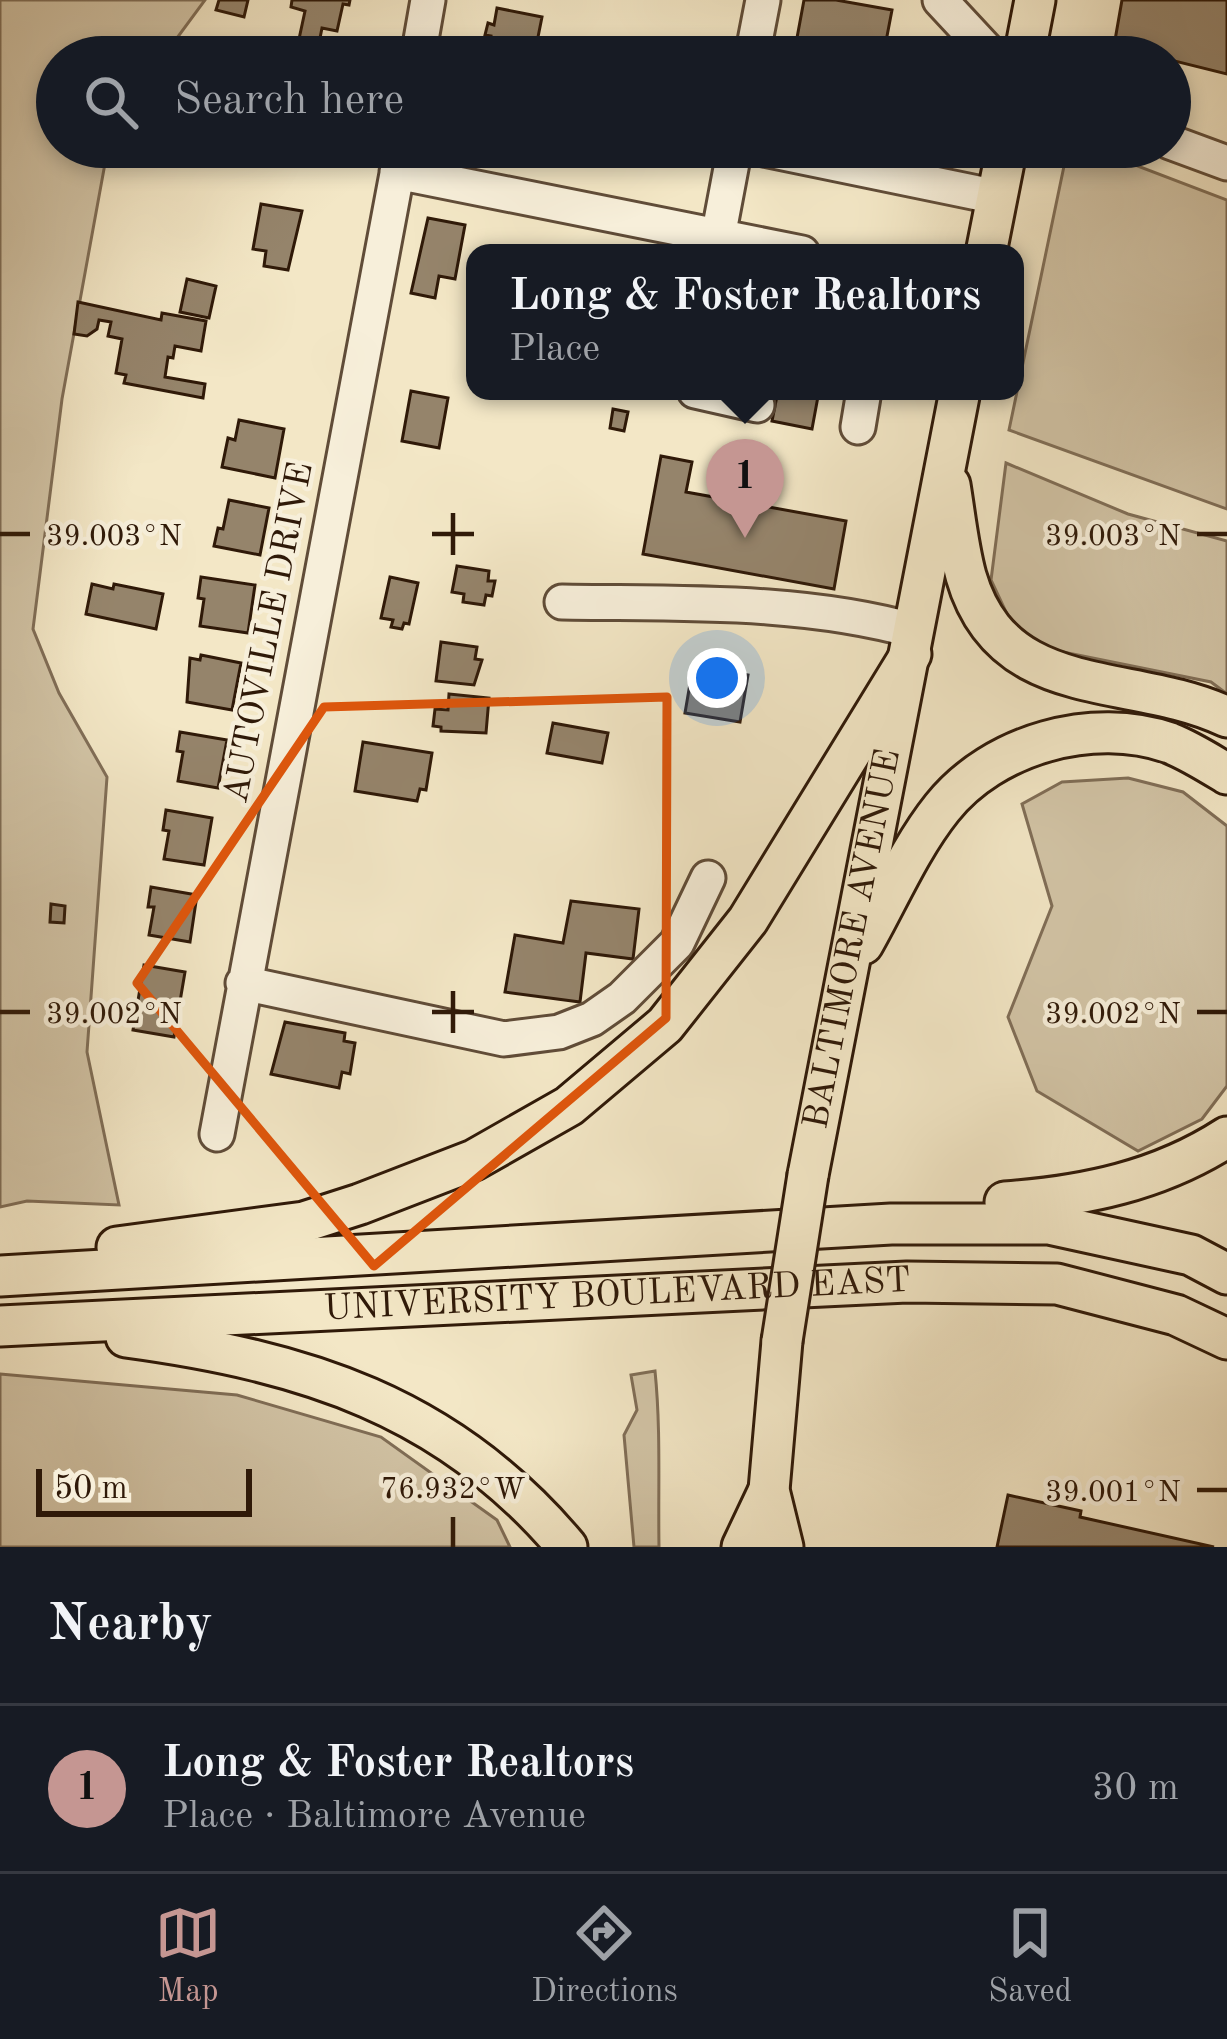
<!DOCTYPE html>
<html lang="en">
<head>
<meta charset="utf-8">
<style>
  :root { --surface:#171b24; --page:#242831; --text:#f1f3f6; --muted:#9ea1a6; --line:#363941; --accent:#c59692 }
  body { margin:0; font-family:"Old Standard TT",serif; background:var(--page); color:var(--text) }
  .scale { position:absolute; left:36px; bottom:30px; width:216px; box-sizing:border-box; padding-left:12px; border:6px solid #2f1908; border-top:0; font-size:33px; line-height:42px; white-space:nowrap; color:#2f1908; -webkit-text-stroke:9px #f7efda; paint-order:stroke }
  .you { position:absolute; left:717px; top:678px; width:42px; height:42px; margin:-30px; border:9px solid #fff; border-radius:50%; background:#1a73e8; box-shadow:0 0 0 18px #1a73e833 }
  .badge { display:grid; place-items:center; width:78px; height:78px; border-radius:50%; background:var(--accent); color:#111; font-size:39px; font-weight:700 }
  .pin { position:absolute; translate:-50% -99px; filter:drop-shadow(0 3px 6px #0008) }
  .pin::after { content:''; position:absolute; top:63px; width:42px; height:36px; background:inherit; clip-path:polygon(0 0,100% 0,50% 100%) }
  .popup { position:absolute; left:466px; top:244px; width:558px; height:156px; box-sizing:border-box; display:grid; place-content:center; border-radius:24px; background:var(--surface); filter:drop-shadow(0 3px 9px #0005); font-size:39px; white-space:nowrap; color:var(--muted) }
  .popup b { font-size:45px; color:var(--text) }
  .popup::after { content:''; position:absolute; left:50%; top:100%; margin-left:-24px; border:24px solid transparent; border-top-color:var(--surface) }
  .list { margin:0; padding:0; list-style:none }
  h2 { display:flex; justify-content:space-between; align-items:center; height:156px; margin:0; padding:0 48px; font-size:51px }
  h2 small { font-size:39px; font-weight:400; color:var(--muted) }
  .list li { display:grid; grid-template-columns:78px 1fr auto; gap:36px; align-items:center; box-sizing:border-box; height:168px; padding:0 48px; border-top:3px solid var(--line) }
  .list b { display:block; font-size:45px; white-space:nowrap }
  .list p { margin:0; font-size:39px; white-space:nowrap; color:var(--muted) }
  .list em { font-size:39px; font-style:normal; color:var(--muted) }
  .icon { flex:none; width:66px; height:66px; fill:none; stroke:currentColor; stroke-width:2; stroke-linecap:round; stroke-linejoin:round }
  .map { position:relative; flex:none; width:1227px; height:1547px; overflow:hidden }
  .search { position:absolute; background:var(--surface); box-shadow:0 6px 18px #0003; left:36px; right:36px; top:36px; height:132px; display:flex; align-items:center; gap:30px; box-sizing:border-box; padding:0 42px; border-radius:66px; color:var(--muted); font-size:45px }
  .sheet { height:324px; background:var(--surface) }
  nav { display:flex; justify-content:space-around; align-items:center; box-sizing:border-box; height:168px; border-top:3px solid var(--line); background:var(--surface); font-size:33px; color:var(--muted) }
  nav a { display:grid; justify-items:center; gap:6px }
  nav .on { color:var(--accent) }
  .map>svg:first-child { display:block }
  .green { fill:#d2c4a6; stroke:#806e57; stroke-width:3 }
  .building { fill:#95846b; stroke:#2f1908; stroke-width:3 }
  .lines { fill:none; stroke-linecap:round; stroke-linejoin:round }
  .minor-casing { stroke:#604c38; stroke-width:39 }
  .major-casing { stroke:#2f1908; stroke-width:45 }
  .minor { stroke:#f7efda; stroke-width:33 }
  .major { stroke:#f3e7c6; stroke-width:39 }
  .major-bridge-casing { stroke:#2f1908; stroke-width:45; stroke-linecap:butt }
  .major-bridge { stroke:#f3e7c6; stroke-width:39 }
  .marked { fill:none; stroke:#df560c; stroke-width:9; stroke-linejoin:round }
  .ticks { fill:none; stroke:#2f1908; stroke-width:4.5 }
  .labels { text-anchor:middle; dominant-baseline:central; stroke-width:9; stroke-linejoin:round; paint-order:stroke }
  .street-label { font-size:36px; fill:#2f1908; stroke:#f7efda }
  .ticks-label { font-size:30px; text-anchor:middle; fill:#2f1908; stroke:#f7efda; stroke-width:9; stroke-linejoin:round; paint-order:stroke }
</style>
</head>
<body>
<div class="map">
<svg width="1227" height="1547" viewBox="0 0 1227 1547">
  <rect width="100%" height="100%" fill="#f3e7c6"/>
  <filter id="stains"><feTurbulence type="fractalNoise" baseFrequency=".00167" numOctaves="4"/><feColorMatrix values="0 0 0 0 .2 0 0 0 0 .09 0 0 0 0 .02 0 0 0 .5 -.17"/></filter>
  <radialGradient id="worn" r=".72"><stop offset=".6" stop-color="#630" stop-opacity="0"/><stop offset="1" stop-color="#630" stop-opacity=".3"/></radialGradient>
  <path class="green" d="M 0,0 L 205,0 L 163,57 L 57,57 L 57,147 L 108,147 L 62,399 L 33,629 L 59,693 L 107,777 L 87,1052 L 119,1205 L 27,1201 L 0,1207 Z
    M 1068,147 L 1088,147 L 1227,200 L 1227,509 L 1009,430 Z
    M 1006,463 L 1128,514 L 1227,541 L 1227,694 L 1211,682 L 1048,649 L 1013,627 L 991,580 Z
    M 1128,778 L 1183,792 L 1227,826 L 1227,1086 L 1202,1119 L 1138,1151 L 1037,1091 L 1008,1017 L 1052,906 L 1022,804 L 1062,782 Z
    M 655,1371 C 661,1430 658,1488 659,1547 L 634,1547 L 624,1435 L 637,1410 L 631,1375 Z
    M 0,1374 L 237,1395 L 381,1437 L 497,1520 L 510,1547 L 0,1547 Z"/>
  <path class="building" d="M 219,0 L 248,0 L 244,17 L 216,10 Z
    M 292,0 L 350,0 L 349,5 L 343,4 L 337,31 L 322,28 L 319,43 L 299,39 L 305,11 L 291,7 Z
    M 804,0 L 836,0 L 892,10 L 883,57 L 794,54 Z
    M 1122,0 L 1227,0 L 1227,74 L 1114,46 Z
    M 497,8 L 542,17 L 534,57 L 489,57 L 491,36 L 485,35 L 488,23 L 494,25 Z
    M 599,147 L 674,147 L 671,162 L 638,156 L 636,164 L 597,156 Z
    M 261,204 L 302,211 L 288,270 L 264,266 L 266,251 L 253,249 Z
    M 428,218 L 465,225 L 455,279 L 439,276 L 435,298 L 411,293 Z
    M 187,279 L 216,286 L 209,318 L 180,312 Z
    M 78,302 L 161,320 L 162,313 L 206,321 L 201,351 L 175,346 L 173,358 L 168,357 L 165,377 L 205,384 L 203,398 L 124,383 L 126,375 L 116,373 L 122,339 L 108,336 L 111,322 L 99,320 L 97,329 L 87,336 L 74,334 Z
    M 411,391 L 448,398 L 439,448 L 402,441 Z
    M 778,391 L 819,391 L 812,429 L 772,421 Z
    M 613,409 L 628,412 L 624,431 L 610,428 Z
    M 239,420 L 284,429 L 275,478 L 222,467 L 228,438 L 235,440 Z
    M 661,456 L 692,462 L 686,492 L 846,521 L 834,589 L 643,554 Z
    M 229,500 L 269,508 L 260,555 L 214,546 L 218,528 L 223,529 Z
    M 457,566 L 489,571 L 488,581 L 495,581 L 492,596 L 486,595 L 484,605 L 463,602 L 464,594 L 452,592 Z
    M 201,577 L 255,585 L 248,633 L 200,626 L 204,599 L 198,598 Z
    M 390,577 L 418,583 L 409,624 L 404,623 L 402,629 L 391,627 L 393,620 L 381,618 Z
    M 92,584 L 113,589 L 114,584 L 163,594 L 156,629 L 86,614 Z
    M 441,642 L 477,647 L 475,659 L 482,660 L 474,685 L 436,681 Z
    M 201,655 L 241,663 L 232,710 L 187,702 L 190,658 L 200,660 Z
    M 693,666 L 748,675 L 740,722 L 685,713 Z
    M 449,694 L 489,698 L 486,733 L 441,731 L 441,727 L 433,726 L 435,709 L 448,710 Z
    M 553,723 L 608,733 L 602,763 L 547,753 Z
    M 180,732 L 227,740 L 218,788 L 178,781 L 183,752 L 177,751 Z
    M 363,742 L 432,753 L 426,790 L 420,789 L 417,801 L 355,791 Z
    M 166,810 L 212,818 L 204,865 L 164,859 L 169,831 L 163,830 Z
    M 151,887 L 197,895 L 190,942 L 149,935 L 154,907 L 148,907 Z
    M 571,901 L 639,909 L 633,959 L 586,953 L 580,1002 L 505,992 L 515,935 L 563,943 Z
    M 51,904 L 65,906 L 64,923 L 50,922 Z
    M 144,965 L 185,972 L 174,1037 L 133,1030 Z
    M 285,1022 L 345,1033 L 344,1041 L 355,1043 L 350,1074 L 342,1072 L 339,1088 L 271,1074 Z
    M 1008,1495 L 1081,1511 L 1080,1517 L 1214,1547 L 997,1547 Z"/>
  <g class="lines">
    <g class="minor-casing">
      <path id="minor" d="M 940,0 L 993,57
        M 418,57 L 428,0
        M 752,57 L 763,0
        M 1170,142 L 1227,163
        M 754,147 L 997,197
        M 397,172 L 802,253
        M 911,179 L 917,147
        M 715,253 L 735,147
        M 695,391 L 757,405
        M 858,427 L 864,391
        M 562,602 C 679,604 801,599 915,631
        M 243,983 L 504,1039 L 559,1032 L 592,1019 L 622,998 L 677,943 L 708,878
        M 217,1134 L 402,147"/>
    </g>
    <g class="major-casing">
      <g id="major">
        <path d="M 1024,57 L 1035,0"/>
        <path d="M 986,253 L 1007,147"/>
        <path d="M 950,485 C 955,515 958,547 966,576 C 1003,704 1131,671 1227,717"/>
        <path d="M 863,944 C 888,900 910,848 942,808 C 993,744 1093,716 1170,743 C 1190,751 1209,763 1227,774"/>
        <path id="s1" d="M 808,1175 L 960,391"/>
        <path d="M 1005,1202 C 1084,1196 1159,1181 1227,1137"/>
        <path d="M 117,1247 L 304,1222 L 360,1204 L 474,1160 L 569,1106 L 665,1025 L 748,920 L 911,654"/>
        <path d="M 0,1276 L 891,1224 L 1049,1224 L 1191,1255 L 1227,1274"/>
        <path id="s2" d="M 0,1326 L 907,1282 L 1057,1284 L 1176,1315 L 1227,1339"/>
        <path d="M 126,1337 C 303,1361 448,1405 567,1547"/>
        <path d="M 782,1341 L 769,1490 L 783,1547"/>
        <path d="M 742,1547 L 769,1490"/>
      </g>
    </g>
    <use href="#minor" class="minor"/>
    <use href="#major" class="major"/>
    <g class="major-bridge-casing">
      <path id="major-bridge" d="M 782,1341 L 808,1175"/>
    </g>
    <use href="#major-bridge" class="major-bridge"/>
  </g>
  <path class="marked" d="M 667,697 L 666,1018 L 374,1266 L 137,983 L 324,707 Z"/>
  <path class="ticks" d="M 453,513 L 453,555M 0,534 L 30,534M 432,534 L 474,534M 1197,534 L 1227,534M 453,991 L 453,1033M 0,1012 L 30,1012M 432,1012 L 474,1012M 1197,1012 L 1227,1012M 1197,1490 L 1227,1490M 453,1517 L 453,1547"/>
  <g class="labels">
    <g class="street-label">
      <text transform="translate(270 633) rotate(-79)">AUTOVILLE DRIVE</text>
      <text stroke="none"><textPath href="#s1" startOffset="240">BALTIMORE AVENUE</textPath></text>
      <text stroke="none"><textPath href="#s2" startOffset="618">UNIVERSITY BOULEVARD EAST</textPath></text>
    </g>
  </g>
  <g class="ticks-label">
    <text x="114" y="545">39.003°N</text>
    <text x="1113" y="545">39.003°N</text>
    <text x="114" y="1023">39.002°N</text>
    <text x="1113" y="1023">39.002°N</text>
    <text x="453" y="1498">76.932°W</text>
    <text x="1113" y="1501">39.001°N</text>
  </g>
  <rect width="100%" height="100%" filter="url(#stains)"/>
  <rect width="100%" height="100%" fill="url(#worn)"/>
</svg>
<div class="scale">50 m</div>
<div class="you"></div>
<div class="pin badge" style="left:745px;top:538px">1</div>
<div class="popup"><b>Long &amp; Foster Realtors</b>Place</div>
<div class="search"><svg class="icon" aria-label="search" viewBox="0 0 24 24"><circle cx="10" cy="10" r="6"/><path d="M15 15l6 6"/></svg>Search here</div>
</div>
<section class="sheet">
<h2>Nearby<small></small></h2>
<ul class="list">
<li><span class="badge">1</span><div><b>Long &amp; Foster Realtors</b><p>Place · Baltimore Avenue</p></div><em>30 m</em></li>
</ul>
</section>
<nav>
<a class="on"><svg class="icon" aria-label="map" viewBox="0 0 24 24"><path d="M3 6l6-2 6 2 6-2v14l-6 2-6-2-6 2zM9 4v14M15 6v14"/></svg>Map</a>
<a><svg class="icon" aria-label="directions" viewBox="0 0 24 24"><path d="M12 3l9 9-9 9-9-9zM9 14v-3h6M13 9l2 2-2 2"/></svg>Directions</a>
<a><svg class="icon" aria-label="saved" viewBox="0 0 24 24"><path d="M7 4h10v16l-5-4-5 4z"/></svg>Saved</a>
</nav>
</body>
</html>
